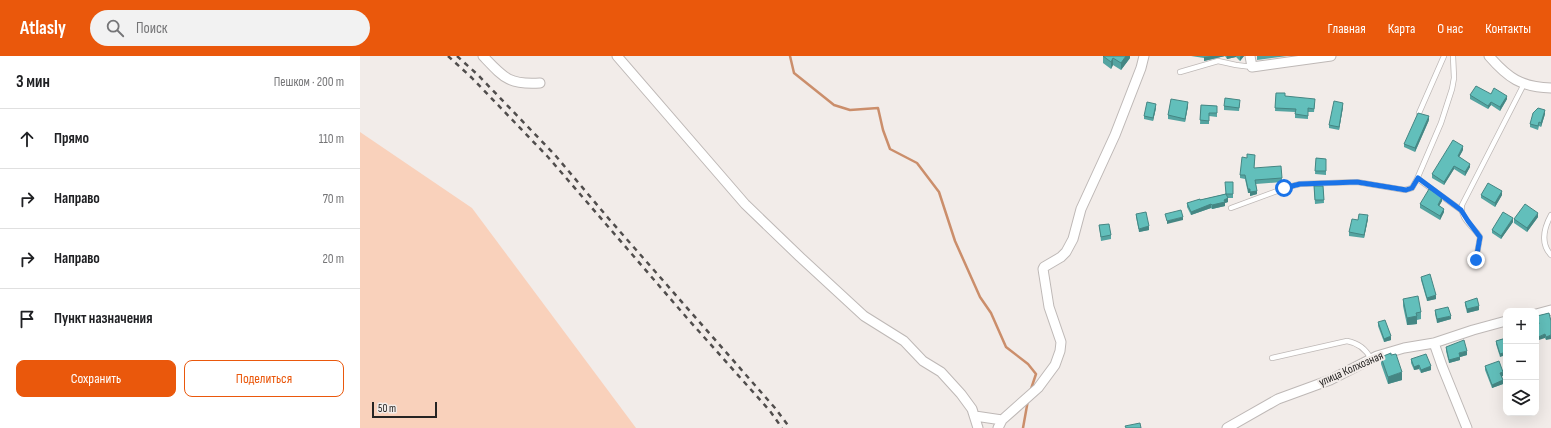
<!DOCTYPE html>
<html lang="ru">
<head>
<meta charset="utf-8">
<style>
  :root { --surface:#fff; --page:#f2f2f2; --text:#202124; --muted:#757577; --line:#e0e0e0; --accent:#ea580c }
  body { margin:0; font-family:"Sofia Sans Condensed",sans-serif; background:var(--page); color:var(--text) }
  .controls { position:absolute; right:12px; bottom:12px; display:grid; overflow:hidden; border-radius:8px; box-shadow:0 4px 16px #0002 }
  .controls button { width:36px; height:36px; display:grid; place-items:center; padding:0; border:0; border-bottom:1px solid var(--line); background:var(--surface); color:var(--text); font:20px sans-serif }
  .scale { position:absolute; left:12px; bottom:10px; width:65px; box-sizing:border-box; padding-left:4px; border:2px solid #262423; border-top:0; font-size:11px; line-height:14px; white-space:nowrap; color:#262423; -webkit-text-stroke:3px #f2ece9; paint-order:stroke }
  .stop { position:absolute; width:12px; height:12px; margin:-9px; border:3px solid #1a73e8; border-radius:50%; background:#fff }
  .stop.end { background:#1a73e8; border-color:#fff; box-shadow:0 1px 4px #0008 }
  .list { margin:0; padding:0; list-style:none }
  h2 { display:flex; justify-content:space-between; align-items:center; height:52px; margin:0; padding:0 16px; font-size:17px }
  h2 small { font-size:13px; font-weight:400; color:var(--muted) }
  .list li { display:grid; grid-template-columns:26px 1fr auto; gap:12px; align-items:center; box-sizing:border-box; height:60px; padding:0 16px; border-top:1px solid var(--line) }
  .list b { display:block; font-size:15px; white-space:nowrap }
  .list em { font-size:13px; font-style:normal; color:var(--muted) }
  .actions { display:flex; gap:8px; padding:12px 16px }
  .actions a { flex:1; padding:9px 0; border:1px solid var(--accent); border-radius:8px; text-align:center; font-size:14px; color:var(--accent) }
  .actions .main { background:var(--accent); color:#fff }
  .icon { flex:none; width:22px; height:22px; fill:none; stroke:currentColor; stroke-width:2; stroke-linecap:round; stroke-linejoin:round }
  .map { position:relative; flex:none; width:1191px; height:372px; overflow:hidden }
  header { display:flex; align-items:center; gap:24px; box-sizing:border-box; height:56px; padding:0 20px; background:var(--accent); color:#fff }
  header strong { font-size:19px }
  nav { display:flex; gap:22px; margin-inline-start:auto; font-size:14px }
  .search { width:280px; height:36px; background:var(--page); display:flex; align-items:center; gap:10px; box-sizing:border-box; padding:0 14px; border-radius:22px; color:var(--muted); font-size:15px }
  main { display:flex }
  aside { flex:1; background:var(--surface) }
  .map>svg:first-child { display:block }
  .green { fill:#f9d1bb }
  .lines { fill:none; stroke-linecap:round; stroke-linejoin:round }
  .stream { stroke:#cb8e6b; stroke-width:2.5 }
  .lane-casing { stroke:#beb8b6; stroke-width:6 }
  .street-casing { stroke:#beb8b6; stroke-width:11 }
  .lane { stroke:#fff; stroke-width:4.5 }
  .street { stroke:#fff; stroke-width:9 }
  .rail { stroke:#504d4c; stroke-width:2.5; stroke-dasharray:5 5; stroke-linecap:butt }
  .wall { fill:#54a4a1 }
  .shaded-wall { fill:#458683 }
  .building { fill:#62bfbb; stroke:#458683 }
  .route { stroke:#1a73e8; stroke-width:5 }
  .labels { text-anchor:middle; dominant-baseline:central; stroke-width:4; stroke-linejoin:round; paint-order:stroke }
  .street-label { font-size:12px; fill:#262423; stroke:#f2ece9 }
</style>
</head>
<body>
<header>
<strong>Atlasly</strong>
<div class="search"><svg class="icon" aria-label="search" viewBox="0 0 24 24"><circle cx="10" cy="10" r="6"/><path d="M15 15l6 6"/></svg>Поиск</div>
<nav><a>Главная</a><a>Карта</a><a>О нас</a><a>Контакты</a></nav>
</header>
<main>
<aside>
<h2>3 мин<small>Пешком · 200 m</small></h2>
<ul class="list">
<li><svg class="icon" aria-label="ahead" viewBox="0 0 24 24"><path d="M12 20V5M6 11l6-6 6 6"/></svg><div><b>Прямо</b></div><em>110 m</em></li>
<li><svg class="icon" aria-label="right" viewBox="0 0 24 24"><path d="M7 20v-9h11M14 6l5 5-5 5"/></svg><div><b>Направо</b></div><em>70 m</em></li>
<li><svg class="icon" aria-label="right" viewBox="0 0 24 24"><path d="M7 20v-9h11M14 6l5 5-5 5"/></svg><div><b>Направо</b></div><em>20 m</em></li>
<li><svg class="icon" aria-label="arrive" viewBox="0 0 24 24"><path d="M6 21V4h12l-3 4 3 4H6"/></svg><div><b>Пункт назначения</b></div></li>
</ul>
<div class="actions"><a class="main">Сохранить</a><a>Поделиться</a></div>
</aside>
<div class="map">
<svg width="1191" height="372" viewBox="0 0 1191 372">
  <rect width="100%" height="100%" fill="#f2ece9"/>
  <path class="green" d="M 0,76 L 112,152 L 276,372 L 0,372 Z"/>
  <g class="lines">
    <path class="stream" d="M 430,0 L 434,17 L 474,49 L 490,54 L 518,52 L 523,74 L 530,93 L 557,107 L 579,136 L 595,185 L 620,241 L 631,257 L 646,291 L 668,308 L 676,318 L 671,333
      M 663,372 L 668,344"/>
    <g class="lane-casing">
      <path id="lane" d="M 820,16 L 858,5 L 876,9 L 892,11
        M 1059,57 L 1084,0
        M 1058,123 L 1101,154
        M 871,152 L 928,131 L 940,128 L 997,126 L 1045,134 L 1052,132 L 1057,123 L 1081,67 L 1092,33 L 1094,22 L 1093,0
        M 1191,159 C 1184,172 1180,187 1191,199
        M 1116,204 L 1120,181 C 1114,171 1099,162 1102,149 L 1164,28
        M 912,302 L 987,285 C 998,287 1006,293 1011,303"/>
    </g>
    <g class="street-casing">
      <path id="street" d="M 123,0 C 144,22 149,29 180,27
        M 257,0 L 385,148 L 440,201 L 504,260 L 544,285 L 563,305 L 581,316 L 601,338 L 612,353 L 618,372
        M 890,0 L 892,11 L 971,0
        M 1129,0 C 1148,22 1161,31 1191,32
        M 1176,258 L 1191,254
        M 1074,287 L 1082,310 L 1107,372
        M 615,360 L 642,364 L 638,372
        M 642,364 L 678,332 L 695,309 L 700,295 L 701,286 L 689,251 L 683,213 L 684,211 L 701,201 L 706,196 L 713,183 L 721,153 L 755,79 L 781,12 L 784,0
        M 867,372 L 918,343 L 970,324 L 1017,300 L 1044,292 L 1074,287 L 1113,274 L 1146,265"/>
    </g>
    <use href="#lane" class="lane"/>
    <use href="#street" class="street"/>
    <path class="rail" d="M 88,0 L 112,22 L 188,101 L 327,262 L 410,355 L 422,372
      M 97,0 L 118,19 L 195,99 L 249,163 L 415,352 L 430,372"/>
  </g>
  <path class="wall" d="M 743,0 L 770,0 L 770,2 L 761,14 L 753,9 L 751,13 L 743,7 Z
    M 831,0 L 884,0 L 880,5 L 876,1 L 867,3 L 865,0 L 844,5 L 844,2 Z
    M 897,0 L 927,0 L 897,4 Z
    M 916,37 L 925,40 L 955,47 L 954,56 L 948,56 L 948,63 L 935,62 L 935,56 L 915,55 Z
    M 1131,38 L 1147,43 L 1140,55 L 1131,49 L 1128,53 L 1110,43 L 1110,39 Z
    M 880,47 L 879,55 L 864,54 L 864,50 Z
    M 841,49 L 857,50 L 857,61 L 849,60 L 849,68 L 840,68 Z
    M 828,50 L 825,66 L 808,63 L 808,59 Z
    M 983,51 L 979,74 L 969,72 L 969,69 Z
    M 796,52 L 793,65 L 784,63 L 784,60 Z
    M 1185,58 L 1181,71 L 1179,70 L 1178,74 L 1170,71 L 1170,68 Z
    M 1069,64 L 1055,96 L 1044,91 L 1044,88 Z
    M 1103,94 L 1099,101 L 1110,111 L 1105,120 L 1094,113 L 1084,129 L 1072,122 L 1072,118 Z
    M 956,102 L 966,103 L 966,119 L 955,118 Z
    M 895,103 L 894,112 L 922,122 L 922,126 L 896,128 L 897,138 L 890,140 L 890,137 L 888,137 L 885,123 L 880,122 L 880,119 Z
    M 873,126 L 873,142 L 868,142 L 868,146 L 865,147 L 865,150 L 852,153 L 851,152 L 831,159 L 827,151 L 827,147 L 865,138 Z
    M 954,130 L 963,130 L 964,147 L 955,148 Z
    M 1121,139 L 1142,139 L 1135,151 L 1121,142 Z
    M 1082,145 L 1079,150 L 1084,156 L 1080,164 L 1060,152 L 1060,148 Z
    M 776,158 L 789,174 L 779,176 L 776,161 Z
    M 1178,161 L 1167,176 L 1154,167 L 1154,163 Z
    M 1008,163 L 1004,182 L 989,180 L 989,176 L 998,164 Z
    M 1153,166 L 1141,183 L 1132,177 L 1132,174 Z
    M 739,169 L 751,179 L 751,183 L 741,185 Z
    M 1061,221 L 1076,243 L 1067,245 L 1061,224 Z
    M 1043,243 L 1061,256 L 1061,263 L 1057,264 L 1057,268 L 1047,269 L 1043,250 Z
    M 1105,246 L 1119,254 L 1107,257 L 1105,249 Z
    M 1075,254 L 1091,263 L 1077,267 L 1075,258 Z
    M 1189,257 L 1186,284 L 1178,269 L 1177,264 L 1177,260 Z
    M 1018,266 L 1031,284 L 1024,286 L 1018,270 Z
    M 1146,282 L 1140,301 L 1136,288 L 1136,285 Z
    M 1086,291 L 1107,299 L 1100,301 L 1100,304 L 1089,307 L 1086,295 Z
    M 1021,301 L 1042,324 L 1028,328 L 1021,308 Z
    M 1051,303 L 1071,314 L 1061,317 L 1059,313 L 1054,314 L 1051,307 Z
    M 1125,310 L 1143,320 L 1142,320 L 1143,328 L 1132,332 L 1125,314 Z"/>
  <path class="shaded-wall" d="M 766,0 L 770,0 L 770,2 L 761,14 L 761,7 Z
    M 851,0 L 865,0 L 844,5 L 844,1 Z
    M 867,0 L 876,0 L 876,1 L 867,3 Z
    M 881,0 L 884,0 L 880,5 L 880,1 Z
    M 753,2 L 753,9 L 751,13 L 751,6 Z
    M 1147,40 L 1147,43 L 1140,55 L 1140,51 Z
    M 828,46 L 828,50 L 825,66 L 825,63 Z
    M 1131,46 L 1131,49 L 1128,53 L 1128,50 Z
    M 983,47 L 983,51 L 979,74 L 979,71 Z
    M 796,48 L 796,52 L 793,65 L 793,62 Z
    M 1185,54 L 1185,58 L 1181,71 L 1181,67 Z
    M 1069,60 L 1069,64 L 1055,96 L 1055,92 Z
    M 1103,90 L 1103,94 L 1098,103 L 1098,100 Z
    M 1110,108 L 1110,111 L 1105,120 L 1105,116 Z
    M 1094,110 L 1094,113 L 1084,129 L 1084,126 Z
    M 888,133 L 890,133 L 890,137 L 888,137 Z
    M 897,135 L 897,138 L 890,140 L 890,136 Z
    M 1142,135 L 1142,139 L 1135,151 L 1135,147 Z
    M 1082,141 L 1082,145 L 1078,152 L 1078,149 Z
    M 868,142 L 868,146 L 865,147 L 865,150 L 852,153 L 852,149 Z
    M 851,148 L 851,152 L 831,159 L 831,156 Z
    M 1084,153 L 1084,156 L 1080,164 L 1080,160 Z
    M 1178,157 L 1178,161 L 1167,176 L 1167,172 Z
    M 1008,159 L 1008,163 L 1004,182 L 1004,179 Z
    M 823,161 L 823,164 L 807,168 L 807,165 Z
    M 1153,162 L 1153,166 L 1141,183 L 1141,180 Z
    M 789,170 L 789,174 L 779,176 L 779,173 Z
    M 1076,239 L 1076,243 L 1067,245 L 1067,242 Z
    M 1119,250 L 1119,254 L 1107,257 L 1107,253 Z
    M 1057,260 L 1057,268 L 1047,269 L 1047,262 Z
    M 1091,260 L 1091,263 L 1077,267 L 1077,263 Z
    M 1185,278 L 1185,282 L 1176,285 L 1176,282 Z
    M 1191,279 L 1191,283 L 1186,284 L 1186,281 Z
    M 1031,280 L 1031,284 L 1024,286 L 1024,283 Z
    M 1107,295 L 1107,299 L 1100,301 L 1100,304 L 1089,307 L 1089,304 L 1099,297 Z
    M 1146,296 L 1146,299 L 1140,301 L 1140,298 Z
    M 1059,309 L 1059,313 L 1054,314 L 1054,311 Z
    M 1071,310 L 1071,314 L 1061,317 L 1061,314 Z
    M 1042,316 L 1042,324 L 1028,328 L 1028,321 Z
    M 1143,316 L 1143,320 L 1140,321 L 1140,317 Z
    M 1143,324 L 1143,328 L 1132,332 L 1132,329 Z"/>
  <path class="building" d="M 743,0 L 766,0 L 761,7 L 753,2 L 751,6 Z
    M 1116,30 L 1131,38 L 1134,32 L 1147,40 L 1140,51 L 1131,46 L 1128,50 L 1110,39 Z
    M 916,37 L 925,37 L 925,40 L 955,43 L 954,53 L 948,52 L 948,60 L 935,58 L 936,53 L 915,52 Z
    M 865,42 L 880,44 L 879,52 L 864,50 Z
    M 811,43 L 828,46 L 825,63 L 808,59 Z
    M 974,45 L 983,47 L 979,71 L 969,69 Z
    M 787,46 L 796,48 L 793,62 L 784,60 Z
    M 841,49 L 857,50 L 857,57 L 849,57 L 849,65 L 840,64 Z
    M 1178,52 L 1185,54 L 1181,67 L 1179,66 L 1178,70 L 1170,68 L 1173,57 Z
    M 1058,57 L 1069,60 L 1055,92 L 1044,88 Z
    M 1093,84 L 1103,90 L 1098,100 L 1110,108 L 1105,116 L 1094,110 L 1084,126 L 1072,118 Z
    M 887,98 L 895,99 L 894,112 L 921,110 L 922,122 L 895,124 L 897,135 L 890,136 L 890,133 L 888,133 L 885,119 L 880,119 L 882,101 L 887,102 Z
    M 956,102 L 966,103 L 966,115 L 955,115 Z
    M 865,126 L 873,126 L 873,138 L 866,138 L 868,142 L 864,144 L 865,146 L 852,149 L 851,148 L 831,156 L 827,147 L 840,143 L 840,144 L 866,138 Z
    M 1128,127 L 1142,135 L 1135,147 L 1121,139 Z
    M 954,130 L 963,130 L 964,144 L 955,144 Z
    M 1069,133 L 1082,141 L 1078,149 L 1084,153 L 1080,160 L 1060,148 Z
    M 1165,148 L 1178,157 L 1167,172 L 1154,163 Z
    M 821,154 L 823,161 L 807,165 L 805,158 Z
    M 786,156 L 789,170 L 779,173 L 776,158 Z
    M 1143,156 L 1153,162 L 1141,180 L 1132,174 Z
    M 999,158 L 1008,159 L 1004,179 L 989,176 L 992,163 L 998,164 Z
    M 749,168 L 751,179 L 741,181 L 739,169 Z
    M 1070,218 L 1076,239 L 1067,242 L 1061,221 Z
    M 1058,240 L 1061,256 L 1056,257 L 1057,260 L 1047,262 L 1043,243 Z
    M 1117,242 L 1119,250 L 1107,253 L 1105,246 Z
    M 1088,251 L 1091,260 L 1077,263 L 1075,254 Z
    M 1189,257 L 1191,265 L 1191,279 L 1186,281 L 1185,278 L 1176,282 L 1176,270 L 1179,268 L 1177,260 Z
    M 1025,264 L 1031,280 L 1024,283 L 1018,266 Z
    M 1146,282 L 1146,296 L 1140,298 L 1136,285 Z
    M 1104,284 L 1107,295 L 1099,297 L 1100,301 L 1089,304 L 1086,291 Z
    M 1031,297 L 1031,299 L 1036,298 L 1042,316 L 1028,321 L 1021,301 Z
    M 1066,298 L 1071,310 L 1061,314 L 1059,309 L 1054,311 L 1051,303 Z
    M 1139,305 L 1143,316 L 1140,317 L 1143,324 L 1132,329 L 1125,310 Z
    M 780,367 L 781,372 L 766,372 L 765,370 Z"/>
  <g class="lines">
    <path class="route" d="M 924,132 L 940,128 L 997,126 L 1046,134 L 1052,132 L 1058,122 L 1101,154 L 1108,165 L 1120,181 L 1116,204"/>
  </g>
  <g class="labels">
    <g class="street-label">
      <text transform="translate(991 313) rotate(-24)">улица Колхозная</text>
    </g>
  </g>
</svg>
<div class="controls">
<button>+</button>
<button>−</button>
<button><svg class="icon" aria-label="layers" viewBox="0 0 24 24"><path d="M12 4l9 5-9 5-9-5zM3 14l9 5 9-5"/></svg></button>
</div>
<div class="scale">50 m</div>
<div class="stop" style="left:924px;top:132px"></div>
<div class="stop end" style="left:1116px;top:204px"></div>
</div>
</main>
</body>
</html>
